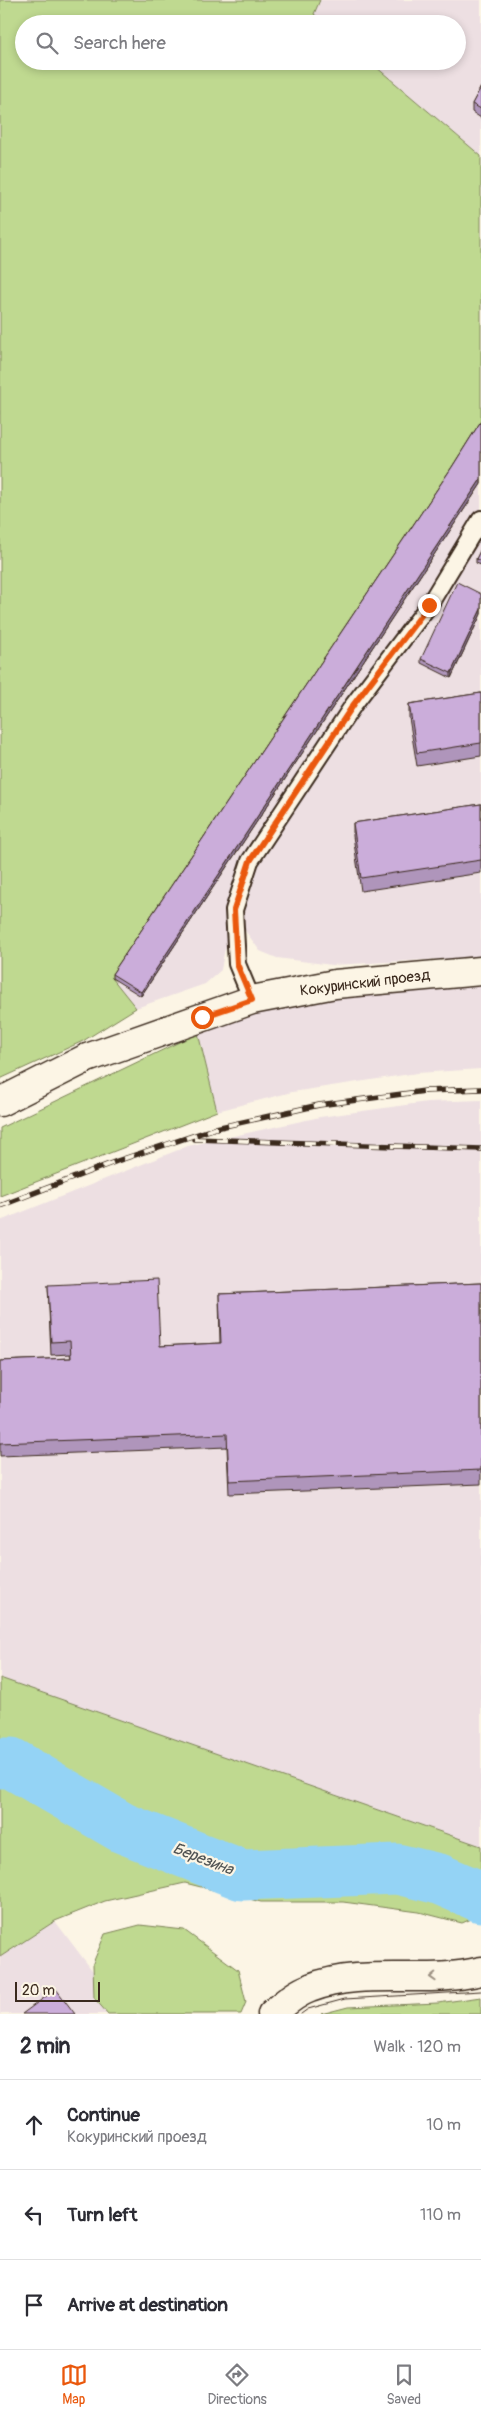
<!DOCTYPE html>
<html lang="en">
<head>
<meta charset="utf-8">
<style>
  :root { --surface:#fff; --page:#f2f2f3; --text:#2b2b33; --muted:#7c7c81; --line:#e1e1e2; --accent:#ea580c }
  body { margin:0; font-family:Pangolin,sans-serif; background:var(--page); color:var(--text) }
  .scale { position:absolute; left:15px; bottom:12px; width:85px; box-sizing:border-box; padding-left:5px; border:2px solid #3b2a1e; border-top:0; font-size:14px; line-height:18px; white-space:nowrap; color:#3b2a1e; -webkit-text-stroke:4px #fcf5e5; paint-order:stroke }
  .stop { position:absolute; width:15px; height:15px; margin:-11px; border:4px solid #ea580c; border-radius:50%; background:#fff }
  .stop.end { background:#ea580c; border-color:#fff; box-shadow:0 1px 5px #0008 }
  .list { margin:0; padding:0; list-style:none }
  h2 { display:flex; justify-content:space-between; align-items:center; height:65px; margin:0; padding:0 20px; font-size:21px }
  h2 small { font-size:16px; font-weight:400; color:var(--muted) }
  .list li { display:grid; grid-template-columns:32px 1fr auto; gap:15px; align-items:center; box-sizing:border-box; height:90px; padding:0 20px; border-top:1px solid var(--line) }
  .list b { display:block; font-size:19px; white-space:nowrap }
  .list p { margin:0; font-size:16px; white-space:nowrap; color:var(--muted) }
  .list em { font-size:16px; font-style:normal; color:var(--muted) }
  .icon { flex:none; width:28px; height:28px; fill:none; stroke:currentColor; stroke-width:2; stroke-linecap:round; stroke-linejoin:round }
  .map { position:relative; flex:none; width:481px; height:2014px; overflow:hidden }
  .search { position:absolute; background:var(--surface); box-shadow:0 2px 8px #0003; left:15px; right:15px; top:15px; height:55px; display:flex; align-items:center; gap:12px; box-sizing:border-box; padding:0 18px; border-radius:28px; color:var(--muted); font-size:19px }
  .sheet { height:335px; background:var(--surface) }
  nav { display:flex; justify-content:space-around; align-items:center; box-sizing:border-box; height:70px; border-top:1px solid var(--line); background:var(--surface); font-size:14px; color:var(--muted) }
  nav a { display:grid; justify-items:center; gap:2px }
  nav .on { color:var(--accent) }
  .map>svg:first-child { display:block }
  .built { fill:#eddfe2 }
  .green { fill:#bfd990; stroke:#7d8257 }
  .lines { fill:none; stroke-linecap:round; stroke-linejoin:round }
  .river { stroke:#94d3f5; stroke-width:51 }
  .service-casing { stroke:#3b2a1e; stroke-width:20 }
  .minor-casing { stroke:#3b2a1e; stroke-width:31 }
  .tertiary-casing { stroke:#3b2a1e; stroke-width:31 }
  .service { stroke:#fcf5e5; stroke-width:16 }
  .minor { stroke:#fcf5e5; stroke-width:28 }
  .tertiary { stroke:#fcf5e5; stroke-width:28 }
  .tram { stroke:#3b2a1e; stroke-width:1 }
  .rail-casing { stroke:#3b2a1e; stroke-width:5.5 }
  .rail { stroke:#fcf5e5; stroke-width:4; stroke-dasharray:11; stroke-linecap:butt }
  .wall { fill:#af95bb; stroke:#3b2a1e }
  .shaded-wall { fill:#8e7999; stroke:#3b2a1e }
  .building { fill:#cbadda; stroke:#3b2a1e }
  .oneway { stroke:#9c9082 }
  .route { stroke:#ea580c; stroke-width:6 }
  .labels { text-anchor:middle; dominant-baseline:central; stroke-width:4.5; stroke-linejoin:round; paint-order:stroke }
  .street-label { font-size:15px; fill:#3b2a1e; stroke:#fcf5e5 }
  .water-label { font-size:16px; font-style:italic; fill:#515454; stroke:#fcf5e5 }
</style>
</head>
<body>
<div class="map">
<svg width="481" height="2014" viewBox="0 0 481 2014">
  <rect width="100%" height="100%" fill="#fcf5e5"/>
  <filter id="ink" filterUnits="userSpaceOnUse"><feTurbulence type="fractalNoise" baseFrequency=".02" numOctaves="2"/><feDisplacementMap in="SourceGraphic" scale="10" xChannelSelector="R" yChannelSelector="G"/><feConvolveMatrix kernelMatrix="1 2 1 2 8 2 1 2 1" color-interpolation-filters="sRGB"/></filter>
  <g filter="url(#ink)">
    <path class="built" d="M 320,0 L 481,0 L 481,156 L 369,61 L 457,61 L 457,24 L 325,24 L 314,14 Z
      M 481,425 L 481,957 L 332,965 L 277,958 L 260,951 L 244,929 L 238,910 L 224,953 L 221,970 L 205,984 L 136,1008 L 112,978 Z
      M 481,982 L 481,1069 L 417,1073 L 292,1092 L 217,1111 L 198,1033 L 256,1013 L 328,997 Z
      M 481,1100 L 481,1846 L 0,1678 L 0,1221 L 188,1146 L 320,1117 L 427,1102 Z
      M 55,1921 L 125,2014 L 0,2014 L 0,1957 Z"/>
    <path class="green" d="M 0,0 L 320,0 L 314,14 L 325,24 L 24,24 L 24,61 L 369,61 L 481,156 L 481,425 L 112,978 L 136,1008 L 83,1041 L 0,1079 Z
      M 198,1033 L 217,1111 L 0,1196 L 0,1128 Z
      M 0,1678 L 481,1846 L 481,1915 L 462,1923 L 419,1912 L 343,1902 L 261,1902 L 185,1883 L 105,1901 L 55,1921 L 0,1957 Z
      M 140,1925 L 184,1930 L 238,1970 L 246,2002 L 241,2014 L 108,2014 L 94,1998 L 93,1963 L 105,1934 Z
      M 481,1997 L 481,2014 L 321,2014 L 348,2007 L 438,2003 Z"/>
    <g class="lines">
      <path class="river" d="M 0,1763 L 11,1763 L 123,1828 L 242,1875 L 397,1869 L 439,1879 L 481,1897"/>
      <g class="service-casing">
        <path id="service" d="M 252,1000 L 237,964 L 234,910 L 250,861 L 354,704 L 429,605 L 481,519"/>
      </g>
      <g class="minor-casing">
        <path id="minor" d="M 0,1102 L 87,1058 L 252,1000 L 335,984 L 481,971"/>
      </g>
      <g class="tertiary-casing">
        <path id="tertiary" d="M 272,2014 C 283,2004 296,1993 310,1988 C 364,1967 426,1985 481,1971"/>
      </g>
      <use href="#service" class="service"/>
      <use href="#minor" class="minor"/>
      <use href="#tertiary" class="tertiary"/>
      <path class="tram" d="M 301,2014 L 308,2009 L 345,1999 L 481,1991"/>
      <g class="rail-casing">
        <path id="rail" d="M 194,1139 L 481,1149
          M 0,1206 L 117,1161 L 216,1128 L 319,1105 L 425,1091 L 481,1089"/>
      </g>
      <use href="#rail" class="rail"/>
    </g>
    <path class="wall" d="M 481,87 L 481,118 L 472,112 L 472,104 Z
      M 481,421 L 481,484 L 141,996 L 112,978 L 112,974 L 452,467 Z
      M 481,549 L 481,565 L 476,563 L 476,559 Z
      M 481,594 L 481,614 L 451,678 L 421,663 L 421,659 Z
      M 481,693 L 481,756 L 417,766 L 409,718 L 409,704 Z
      M 481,804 L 481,873 L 361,891 L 353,836 L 353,823 Z
      M 481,1283 L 481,1484 L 229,1494 L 227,1447 L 0,1456 L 0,1361 L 71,1358 L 70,1354 L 51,1355 L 48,1285 L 160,1346 L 220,1343 L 219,1294 Z"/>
    <path class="shaded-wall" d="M 481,479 L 481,484 L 477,490 L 141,996 L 141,992 Z
      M 481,609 L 481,614 L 451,678 L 451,673 Z"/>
    <path class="building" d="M 481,87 L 481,109 L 472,104 Z
      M 481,421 L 481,479 L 141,992 L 112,974 L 452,467 Z
      M 481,549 L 481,561 L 476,559 Z
      M 457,582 L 481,594 L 481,609 L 451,673 L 421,659 Z
      M 481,693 L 481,743 L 417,753 L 409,704 Z
      M 481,804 L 481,860 L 361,878 L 353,823 Z
      M 157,1280 L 160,1346 L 221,1343 L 219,1294 L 481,1283 L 481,1470 L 229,1481 L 227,1434 L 0,1443 L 0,1361 L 71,1358 L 70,1341 L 51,1342 L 48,1285 Z
      M 56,1989 L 75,2014 L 22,2014 Z"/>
    <defs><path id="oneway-chevron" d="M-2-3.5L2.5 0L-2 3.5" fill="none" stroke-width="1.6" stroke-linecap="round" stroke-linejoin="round" transform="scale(1.25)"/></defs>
    <use class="oneway" href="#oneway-chevron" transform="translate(433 1977) rotate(178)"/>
  </g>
  <g class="lines" filter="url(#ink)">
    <path class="route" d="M 202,1017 L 252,1000 L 237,964 L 234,910 L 250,861 L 354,704 L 429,605"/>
  </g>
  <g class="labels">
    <g class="street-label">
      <text transform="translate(365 983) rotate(-7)">Кокуринский проезд</text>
    </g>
    <g class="water-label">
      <text transform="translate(203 1859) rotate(21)">Березина</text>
    </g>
  </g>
</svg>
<div class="scale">20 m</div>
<div class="stop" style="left:202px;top:1017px"></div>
<div class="stop end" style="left:429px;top:605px"></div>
<div class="search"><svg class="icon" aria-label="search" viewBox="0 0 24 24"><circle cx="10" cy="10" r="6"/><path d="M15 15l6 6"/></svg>Search here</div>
</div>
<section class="sheet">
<h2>2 min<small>Walk · 120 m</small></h2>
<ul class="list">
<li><svg class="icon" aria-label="ahead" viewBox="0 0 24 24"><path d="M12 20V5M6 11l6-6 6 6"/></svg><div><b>Continue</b><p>Кокуринский проезд</p></div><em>10 m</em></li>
<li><svg class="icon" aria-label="left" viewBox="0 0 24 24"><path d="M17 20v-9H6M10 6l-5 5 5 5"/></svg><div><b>Turn left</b></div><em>110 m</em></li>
<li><svg class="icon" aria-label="arrive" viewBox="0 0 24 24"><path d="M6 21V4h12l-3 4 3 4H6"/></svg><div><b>Arrive at destination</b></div></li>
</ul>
</section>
<nav>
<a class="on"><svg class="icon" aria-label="map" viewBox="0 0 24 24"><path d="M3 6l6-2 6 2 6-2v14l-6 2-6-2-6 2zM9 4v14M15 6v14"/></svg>Map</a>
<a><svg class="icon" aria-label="directions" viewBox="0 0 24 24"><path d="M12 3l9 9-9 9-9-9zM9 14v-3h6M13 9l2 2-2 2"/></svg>Directions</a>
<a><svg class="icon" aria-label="saved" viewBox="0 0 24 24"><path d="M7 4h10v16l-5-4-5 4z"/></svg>Saved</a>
</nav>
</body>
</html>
